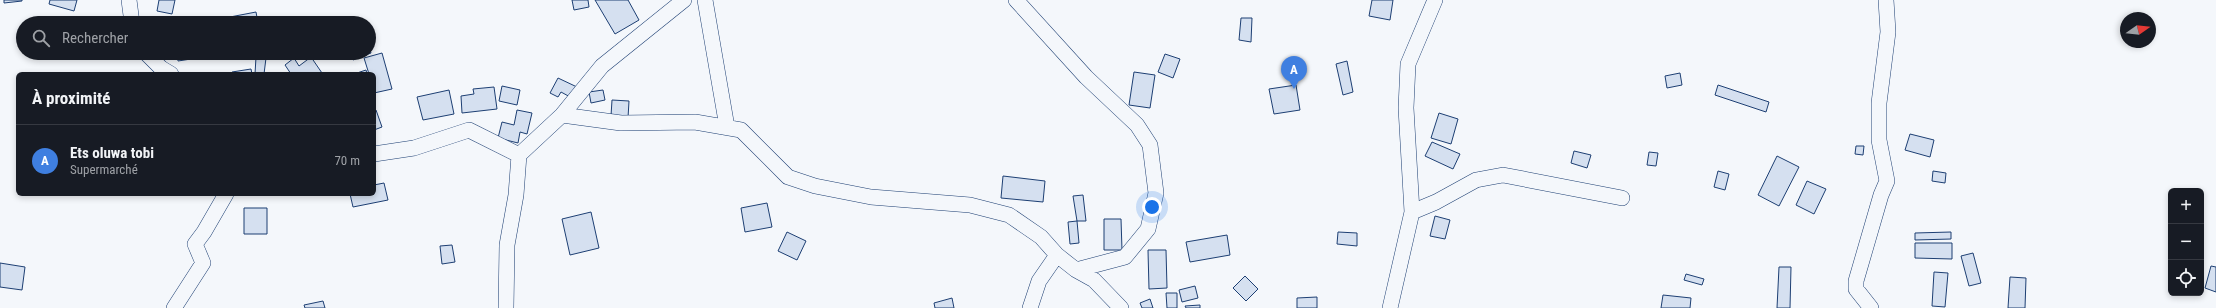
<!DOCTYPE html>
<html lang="fr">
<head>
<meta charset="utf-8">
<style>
  :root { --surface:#171b24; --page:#242831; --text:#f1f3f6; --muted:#9ea1a6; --line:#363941; --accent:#c62828 }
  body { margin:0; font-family:"Roboto Condensed",sans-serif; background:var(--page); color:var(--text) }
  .controls { position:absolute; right:12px; bottom:12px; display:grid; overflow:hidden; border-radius:6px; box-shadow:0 2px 6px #0003 }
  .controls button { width:36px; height:36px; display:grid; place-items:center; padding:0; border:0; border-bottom:1px solid var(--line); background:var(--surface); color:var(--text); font:20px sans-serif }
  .compass { position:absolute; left:2120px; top:12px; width:36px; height:36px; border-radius:50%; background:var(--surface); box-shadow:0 2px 6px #0003; rotate:76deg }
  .you { position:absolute; left:1152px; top:207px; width:14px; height:14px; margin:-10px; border:3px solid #fff; border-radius:50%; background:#1a73e8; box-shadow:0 0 0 6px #1a73e833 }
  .badge { display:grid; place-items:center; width:26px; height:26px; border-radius:50%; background:var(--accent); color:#fff; font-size:13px; font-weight:700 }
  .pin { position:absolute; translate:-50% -33px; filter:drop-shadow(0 1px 2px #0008) }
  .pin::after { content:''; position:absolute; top:21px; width:14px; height:12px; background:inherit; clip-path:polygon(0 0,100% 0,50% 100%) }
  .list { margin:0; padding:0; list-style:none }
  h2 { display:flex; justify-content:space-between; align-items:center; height:52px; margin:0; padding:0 16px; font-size:17px }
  h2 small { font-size:13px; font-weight:400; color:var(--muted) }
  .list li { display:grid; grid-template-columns:26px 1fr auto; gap:12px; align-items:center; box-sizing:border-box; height:72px; padding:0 16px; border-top:1px solid var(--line) }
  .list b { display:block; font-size:15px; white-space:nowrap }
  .list p { margin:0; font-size:13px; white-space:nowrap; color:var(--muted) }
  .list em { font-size:13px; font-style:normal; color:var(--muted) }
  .icon { flex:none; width:22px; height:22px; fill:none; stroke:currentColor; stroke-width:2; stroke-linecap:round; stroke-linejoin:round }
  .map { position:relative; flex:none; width:2216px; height:308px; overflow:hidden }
  .search { position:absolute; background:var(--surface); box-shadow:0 2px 6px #0003; left:16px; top:16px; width:360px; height:44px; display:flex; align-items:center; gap:10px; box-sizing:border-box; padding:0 14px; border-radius:22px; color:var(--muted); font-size:15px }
  .panel { position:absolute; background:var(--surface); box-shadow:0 2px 6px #0003; left:16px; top:72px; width:360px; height:124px; border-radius:6px }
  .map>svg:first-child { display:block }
  .building { fill:#d5e0f0; stroke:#1d3f73 }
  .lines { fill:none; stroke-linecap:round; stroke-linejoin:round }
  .minor-casing { stroke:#1d3f73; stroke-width:16 }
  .minor { stroke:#f4f7fb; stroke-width:15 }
</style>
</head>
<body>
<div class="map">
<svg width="2216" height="308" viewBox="0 0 2216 308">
  <rect width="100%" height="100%" fill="#f4f7fb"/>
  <path class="building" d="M 4,0 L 22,0 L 22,1 L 4,3 Z
    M 50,0 L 77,0 L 74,11 L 49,4 Z
    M 159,0 L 175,0 L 172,14 L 157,11 Z
    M 572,0 L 588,0 L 589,7 L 574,10 Z
    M 595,0 L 628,0 L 639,20 L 615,34 Z
    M 1372,0 L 1393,0 L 1390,20 L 1369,16 Z
    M 256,12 L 258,23 L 232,23 L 230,17 Z
    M 1241,18 L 1252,18 L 1251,42 L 1239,40 Z
    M 369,47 L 371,53 L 353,60 L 350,53 L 369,53 Z
    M 177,53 L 190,53 L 191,59 L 178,61 Z
    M 218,53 L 230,53 L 231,58 L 219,59 Z
    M 382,53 L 392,89 L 374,93 L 374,74 L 369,74 L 364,58 Z
    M 1165,54 L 1180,59 L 1173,78 L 1158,72 Z
    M 256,57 L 266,58 L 264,74 L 255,74 Z
    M 311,57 L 322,73 L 321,74 L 291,74 L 285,65 L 294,58 L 299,66 Z
    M 1347,61 L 1353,92 L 1343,95 L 1336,64 Z
    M 251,69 L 252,74 L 233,74 L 232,72 Z
    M 366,70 L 367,74 L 354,74 Z
    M 1134,72 L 1155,75 L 1150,108 L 1129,105 Z
    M 1680,73 L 1682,85 L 1667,88 L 1665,76 Z
    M 558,78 L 577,87 L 572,98 L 561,92 L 558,97 L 550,93 Z
    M 1296,85 L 1300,110 L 1274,114 L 1269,89 Z
    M 1718,85 L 1769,102 L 1766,112 L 1715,95 Z
    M 502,86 L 520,90 L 517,105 L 499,101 Z
    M 494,87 L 497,109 L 462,113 L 461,96 L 474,94 L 473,89 Z
    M 449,90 L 454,114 L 423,120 L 417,97 Z
    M 603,90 L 605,100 L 591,103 L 589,92 Z
    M 612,100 L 629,101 L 628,118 L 611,116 Z
    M 374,110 L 376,110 L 382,127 L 374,130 Z
    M 517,110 L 532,113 L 527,134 L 520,132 L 518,143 L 498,138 L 502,122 L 514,125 Z
    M 1439,113 L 1458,119 L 1451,144 L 1431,138 Z
    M 1910,134 L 1934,140 L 1930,157 L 1905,150 Z
    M 1432,142 L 1460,154 L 1453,169 L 1425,156 Z
    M 1856,146 L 1864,146 L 1863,155 L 1855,154 Z
    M 1574,151 L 1591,155 L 1587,168 L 1571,163 Z
    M 1649,152 L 1658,153 L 1656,166 L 1647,165 Z
    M 1777,156 L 1799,167 L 1779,206 L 1758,195 Z
    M 1718,171 L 1729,174 L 1725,190 L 1714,187 Z
    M 1933,171 L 1946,173 L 1945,183 L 1932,181 Z
    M 1003,176 L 1045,181 L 1043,202 L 1001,198 Z
    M 1807,181 L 1826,189 L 1814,214 L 1796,205 Z
    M 384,183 L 388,200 L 353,207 L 350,194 L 374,194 L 374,185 Z
    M 1083,195 L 1086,221 L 1077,221 L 1073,196 Z
    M 767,203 L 772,227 L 745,232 L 741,208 Z
    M 244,208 L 267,208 L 267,234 L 244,234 Z
    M 591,212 L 599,248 L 570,255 L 562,219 Z
    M 1435,216 L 1450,220 L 1445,239 L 1430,236 Z
    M 1104,219 L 1121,219 L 1122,250 L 1104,250 Z
    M 1077,221 L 1079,243 L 1070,244 L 1068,222 Z
    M 787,232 L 806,241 L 797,260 L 778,251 Z
    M 1338,232 L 1357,233 L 1357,246 L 1337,244 Z
    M 1951,232 L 1951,239 L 1915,240 L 1915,233 Z
    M 1227,235 L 1230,255 L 1190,262 L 1186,242 Z
    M 1915,243 L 1952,243 L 1952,259 L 1915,258 Z
    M 452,245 L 455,262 L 442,264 L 440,246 Z
    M 1148,250 L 1166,250 L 1167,288 L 1149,289 Z
    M 1973,253 L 1981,283 L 1969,286 L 1961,256 Z
    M 0,263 L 25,267 L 22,290 L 0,287 Z
    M 2211,266 L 2216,267 L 2216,292 L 2205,288 Z
    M 1779,267 L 1791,267 L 1790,308 L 1777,308 Z
    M 1934,272 L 1948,273 L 1945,307 L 1932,306 Z
    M 1686,274 L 1704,279 L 1702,285 L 1684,280 Z
    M 1245,276 L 1258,289 L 1246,301 L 1233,288 Z
    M 2010,277 L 2026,278 L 2025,308 L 2008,308 Z
    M 1195,286 L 1198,298 L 1182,302 L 1179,290 Z
    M 1166,293 L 1177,293 L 1177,308 L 1167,308 Z
    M 1663,295 L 1691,298 L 1690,308 L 1661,308 Z
    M 1317,297 L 1317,308 L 1297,308 L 1297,298 Z
    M 952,298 L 954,308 L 935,308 L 934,303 Z
    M 1150,299 L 1153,308 L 1142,308 L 1140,303 Z
    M 323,301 L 325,308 L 305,308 L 304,305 Z
    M 1200,305 L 1200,308 L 1186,308 L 1185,306 Z"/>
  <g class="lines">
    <g class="minor-casing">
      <path id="minor" d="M 129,0 L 132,23
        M 705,0 L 727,127
        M 1016,0 L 1086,77 L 1137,125 L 1150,145 L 1156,193 L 1148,229 L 1125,257 L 1076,270
        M 146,53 L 161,68 L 171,74
        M 562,115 L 621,123 L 695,122 L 741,130 L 788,177 L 815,186 L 871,197 L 970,205 L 1009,215 L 1041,237 L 1057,255 L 1076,270 L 1094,280 L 1121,308
        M 374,154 L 414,148 L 469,130 L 519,155
        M 1412,212 L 1436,202 L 1476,180 L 1503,175 L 1622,198
        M 174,308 L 203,263 L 195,244 L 204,232 L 226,194
        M 506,308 L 507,245 L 516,195 L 519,155 L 562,115 L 602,66 L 684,0
        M 1030,308 L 1039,281 L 1057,255
        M 1390,308 L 1412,212 L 1406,108 L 1408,64 L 1435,0
        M 1871,308 L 1856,289 L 1856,281 L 1881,195 L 1887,181 L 1879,140 L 1879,103 L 1888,32 L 1886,0"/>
    </g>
    <use href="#minor" class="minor"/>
  </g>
</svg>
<div class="controls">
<button>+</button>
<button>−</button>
<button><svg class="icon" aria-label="locate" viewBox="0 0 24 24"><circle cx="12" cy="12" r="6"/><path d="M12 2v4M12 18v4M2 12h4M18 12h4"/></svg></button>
</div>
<svg class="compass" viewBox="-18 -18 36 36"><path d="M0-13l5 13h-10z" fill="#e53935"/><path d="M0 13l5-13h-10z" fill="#9ea1a6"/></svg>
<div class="you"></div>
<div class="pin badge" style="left:1294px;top:89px;background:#3f7fe0">A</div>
<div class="search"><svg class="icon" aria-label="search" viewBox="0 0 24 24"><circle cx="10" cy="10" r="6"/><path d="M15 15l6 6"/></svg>Rechercher</div>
<section class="panel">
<h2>À proximité<small></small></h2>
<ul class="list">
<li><span class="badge" style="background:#3f7fe0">A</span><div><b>Ets oluwa tobi</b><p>Supermarché</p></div><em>70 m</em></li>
</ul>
</section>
</div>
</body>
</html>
